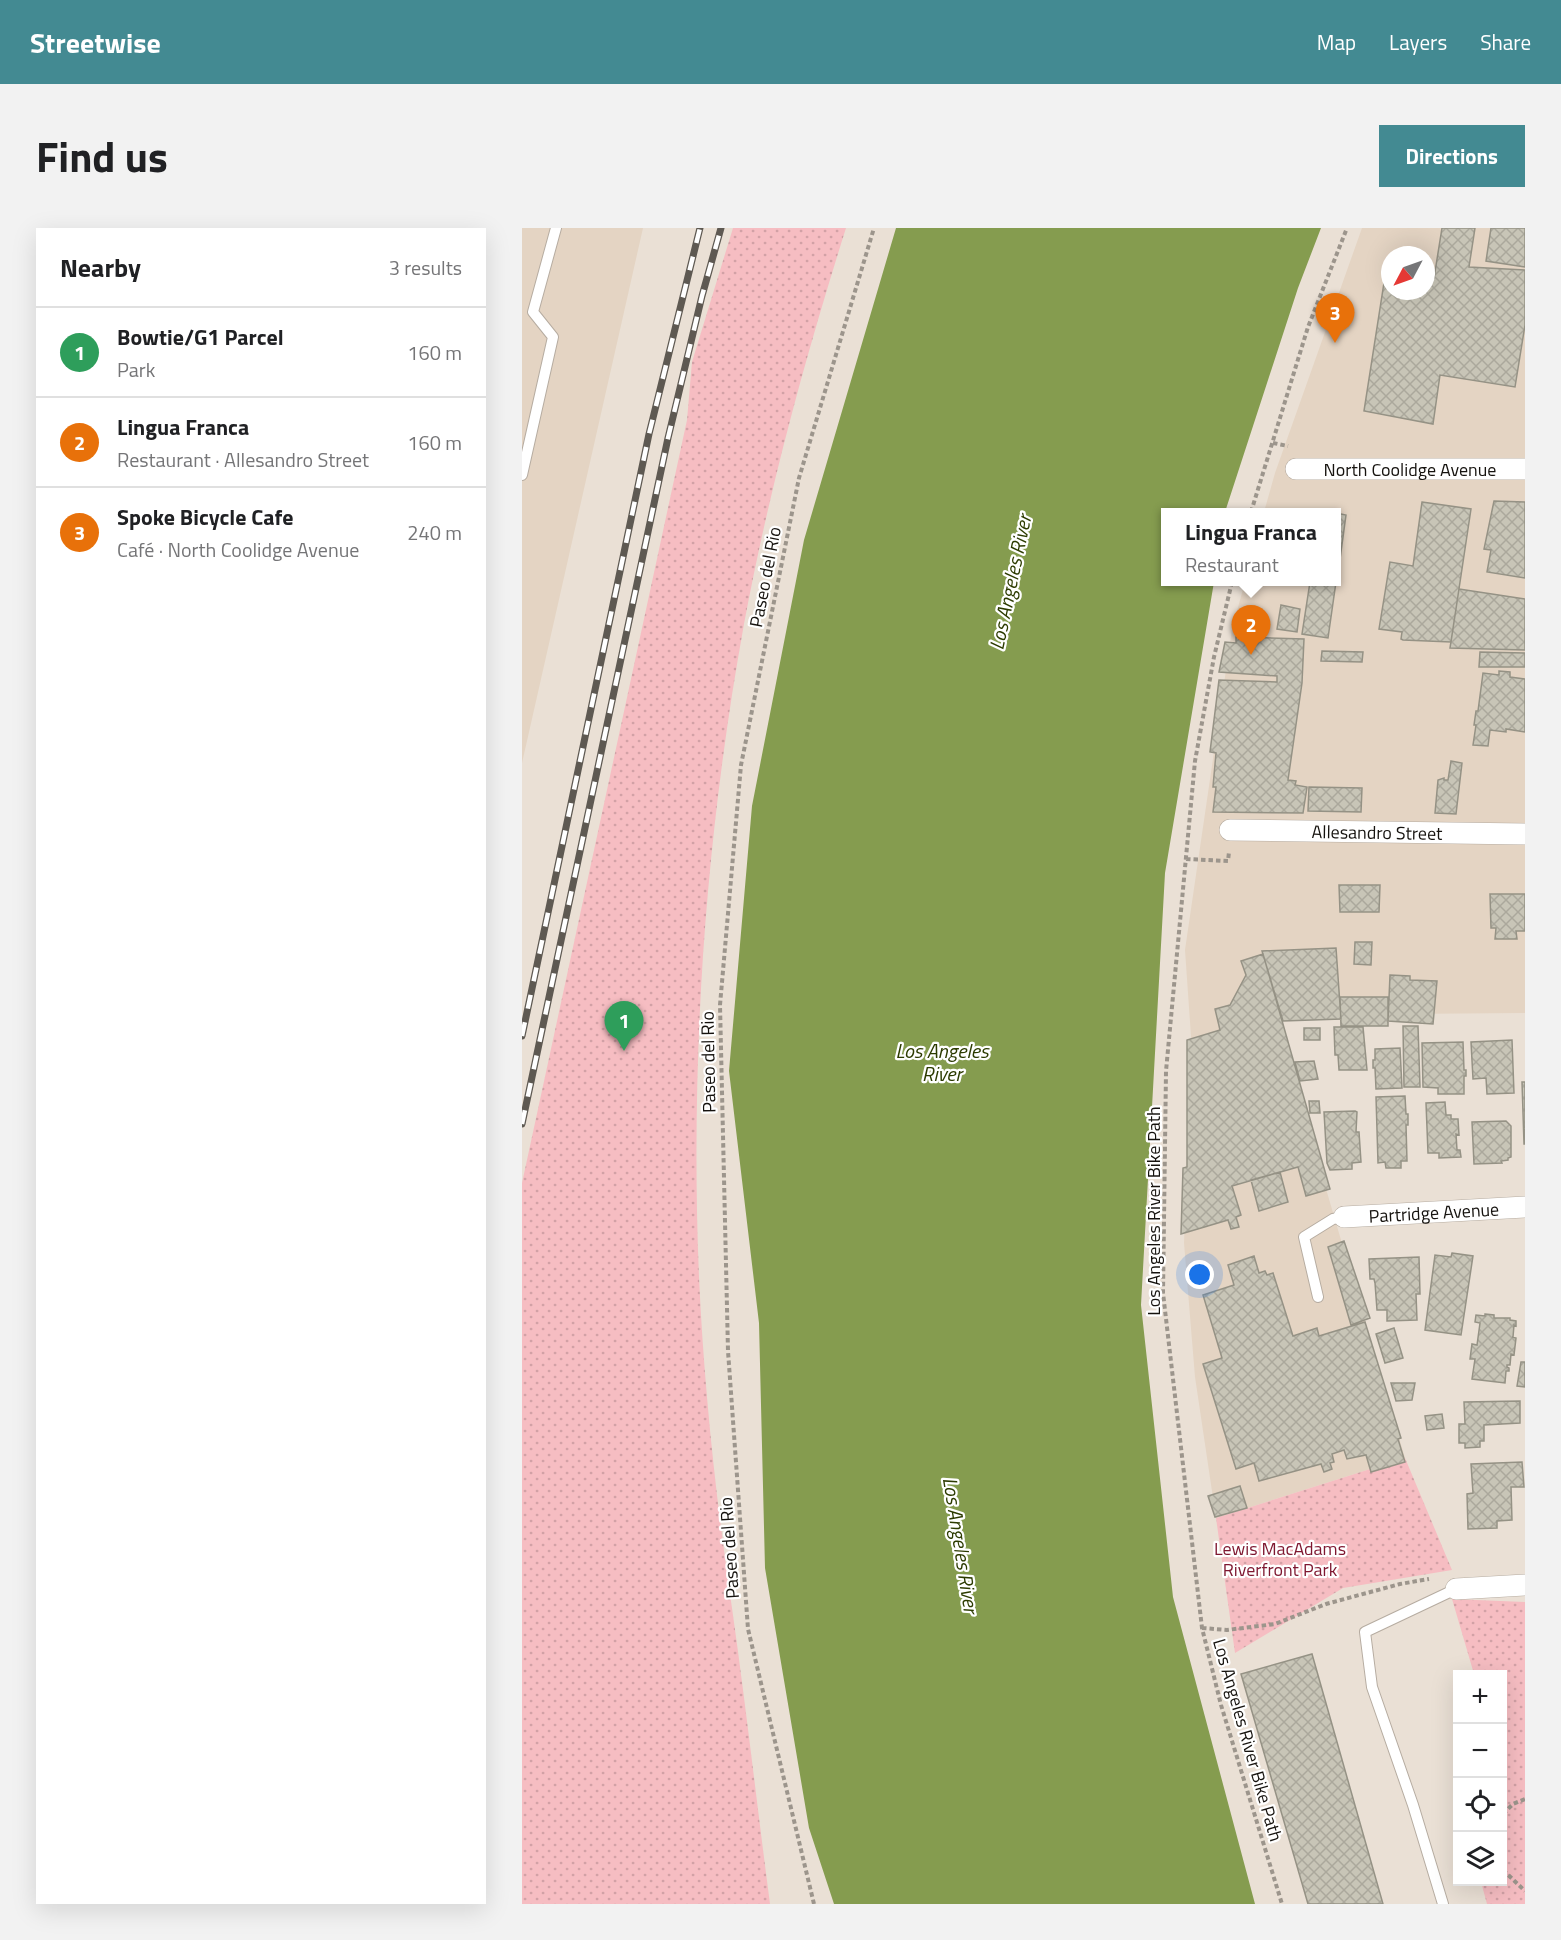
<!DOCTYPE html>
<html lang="en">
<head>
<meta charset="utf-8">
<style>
  :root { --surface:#fff; --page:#f2f2f2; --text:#202124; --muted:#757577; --line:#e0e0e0; --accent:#438a92 }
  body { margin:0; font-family:"Titillium Web",sans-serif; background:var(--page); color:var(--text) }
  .controls { position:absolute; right:18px; bottom:18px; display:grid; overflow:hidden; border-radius:0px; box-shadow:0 6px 24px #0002 }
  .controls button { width:54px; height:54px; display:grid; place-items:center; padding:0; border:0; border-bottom:2px solid var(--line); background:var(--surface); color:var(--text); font:30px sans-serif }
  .compass { position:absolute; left:859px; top:18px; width:54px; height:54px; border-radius:50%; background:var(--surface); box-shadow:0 6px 24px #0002; rotate:229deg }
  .you { position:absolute; left:678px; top:1047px; width:21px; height:21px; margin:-15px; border:4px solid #fff; border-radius:50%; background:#1a73e8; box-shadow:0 0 0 9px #1a73e833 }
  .badge { display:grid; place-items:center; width:39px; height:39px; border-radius:50%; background:var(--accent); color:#fff; font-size:20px; font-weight:700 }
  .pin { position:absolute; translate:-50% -50px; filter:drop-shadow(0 2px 3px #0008) }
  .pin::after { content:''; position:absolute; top:32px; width:21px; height:18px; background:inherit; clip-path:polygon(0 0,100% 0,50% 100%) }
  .popup { position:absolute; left:639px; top:280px; width:180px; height:78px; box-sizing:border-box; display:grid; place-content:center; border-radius:0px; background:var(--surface); filter:drop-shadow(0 2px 4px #0005); font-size:20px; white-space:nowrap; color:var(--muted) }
  .popup b { font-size:22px; color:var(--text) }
  .popup::after { content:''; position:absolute; left:50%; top:100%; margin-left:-12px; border:12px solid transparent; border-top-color:var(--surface) }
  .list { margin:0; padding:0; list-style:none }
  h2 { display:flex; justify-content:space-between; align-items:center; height:78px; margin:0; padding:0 24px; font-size:26px }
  h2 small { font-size:20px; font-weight:400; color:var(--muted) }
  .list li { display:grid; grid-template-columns:39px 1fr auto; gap:18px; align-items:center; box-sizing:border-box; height:90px; padding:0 24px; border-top:2px solid var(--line) }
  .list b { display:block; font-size:22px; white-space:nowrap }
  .list p { margin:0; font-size:20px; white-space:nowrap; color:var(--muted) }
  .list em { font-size:20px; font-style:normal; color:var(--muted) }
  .icon { flex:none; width:33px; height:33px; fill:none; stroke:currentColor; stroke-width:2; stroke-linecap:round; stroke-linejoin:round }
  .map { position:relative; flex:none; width:1003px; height:1676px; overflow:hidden; border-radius:0px }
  header { display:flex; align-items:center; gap:36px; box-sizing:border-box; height:84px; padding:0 30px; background:var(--accent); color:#fff }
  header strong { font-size:28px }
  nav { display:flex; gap:33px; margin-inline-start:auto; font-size:21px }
  .intro { display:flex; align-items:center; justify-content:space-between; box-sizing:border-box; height:144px; padding:0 36px }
  h1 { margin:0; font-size:42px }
  .button { padding:15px 27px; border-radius:0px; background:var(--accent); color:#fff; font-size:21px; font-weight:700 }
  main { display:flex; gap:36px; padding:0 36px }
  aside { flex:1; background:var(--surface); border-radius:0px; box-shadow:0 6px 24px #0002 }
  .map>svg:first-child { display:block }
  .built { fill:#e4d4c3; fill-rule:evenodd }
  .park { fill:url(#park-dots) }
  .water { fill:#859c4f }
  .building { fill:url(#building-cross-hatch); stroke:#959285; stroke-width:1.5 }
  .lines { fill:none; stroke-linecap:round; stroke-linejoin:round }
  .lane-casing { stroke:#b6aca1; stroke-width:12 }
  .street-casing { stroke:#b6aca1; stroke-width:22 }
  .path { stroke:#9c958c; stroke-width:4; stroke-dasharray:4.5 3; stroke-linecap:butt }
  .lane { stroke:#fff; stroke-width:10 }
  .street { stroke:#fff; stroke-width:21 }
  .rail-casing { stroke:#5e5952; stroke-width:7 }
  .rail { stroke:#fff; stroke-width:4.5; stroke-dasharray:14; stroke-linecap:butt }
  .labels { text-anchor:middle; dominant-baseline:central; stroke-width:4.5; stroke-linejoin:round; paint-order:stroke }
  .street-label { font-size:18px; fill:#15120e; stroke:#fff }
  .park-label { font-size:18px; fill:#7e1730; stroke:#fff }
  .water-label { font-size:20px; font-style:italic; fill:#2c3b00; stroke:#fff }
</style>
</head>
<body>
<header>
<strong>Streetwise</strong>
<nav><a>Map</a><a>Layers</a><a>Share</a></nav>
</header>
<div class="intro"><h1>Find us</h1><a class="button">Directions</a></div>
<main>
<aside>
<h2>Nearby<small>3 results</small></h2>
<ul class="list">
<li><span class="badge" style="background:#2e9e5b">1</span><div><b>Bowtie/G1 Parcel</b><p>Park</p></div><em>160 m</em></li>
<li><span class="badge" style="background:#e8710a">2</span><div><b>Lingua Franca</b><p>Restaurant · Allesandro Street</p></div><em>160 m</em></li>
<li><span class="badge" style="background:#e8710a">3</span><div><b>Spoke Bicycle Cafe</b><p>Café · North Coolidge Avenue</p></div><em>240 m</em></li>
</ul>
</aside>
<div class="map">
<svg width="1003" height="1676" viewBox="0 0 1003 1676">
  <defs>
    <pattern id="park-dots" width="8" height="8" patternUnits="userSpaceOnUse" patternTransform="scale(1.5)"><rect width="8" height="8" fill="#f6bdc2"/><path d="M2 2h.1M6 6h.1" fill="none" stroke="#d2a1a6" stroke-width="1.8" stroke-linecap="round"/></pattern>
    <pattern id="building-cross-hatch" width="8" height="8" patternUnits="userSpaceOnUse" patternTransform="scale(1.5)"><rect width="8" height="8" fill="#c8c5b7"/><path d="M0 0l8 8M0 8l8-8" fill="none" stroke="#aba89c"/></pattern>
  </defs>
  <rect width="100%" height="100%" fill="#eae0d5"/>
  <path class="built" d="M 0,0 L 121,0 L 0,535 Z
    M 840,0 L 1003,0 L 1003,785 L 753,787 L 883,1230 L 694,1290 L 673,1149 L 662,1015 L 669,808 L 663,722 L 710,401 L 723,354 L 814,354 L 814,284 L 742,284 L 753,245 ZM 868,27 L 904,27 L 904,63 L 868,63 Z"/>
  <path class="park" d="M 211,0 L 324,0 C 283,130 247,262 222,396 C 183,611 168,831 177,1049 C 182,1160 194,1271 210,1380 C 224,1479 235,1577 248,1676 L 0,1676 L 0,955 L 165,192 L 170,134 Z
    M 883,1230 L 930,1342 L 821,1360 L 713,1425 L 694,1290 Z
    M 930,1371 L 1003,1374 L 1003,1676 L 965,1676 L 959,1654 L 981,1654 L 981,1446 L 952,1446 Z"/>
  <path class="water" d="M 374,0 L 799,0 L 776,60 L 703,284 L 644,284 L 644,354 L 692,354 L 643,645 L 619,1077 L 651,1369 L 733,1676 L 312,1676 L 287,1600 L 243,1340 L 237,1095 L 207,843 L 230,578 L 282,312 Z"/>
  <path class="building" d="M 920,0 L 953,0 L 947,39 L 1003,42 L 1003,97 L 993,159 L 918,147 L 911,196 L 842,183 L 864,42 L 868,43 L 868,63 L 904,63 L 904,49 L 912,50 Z
    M 969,0 L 1003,0 L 1003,39 L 964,33 Z
    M 972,273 L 1003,274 L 1003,350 L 965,344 L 969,322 L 962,321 Z
    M 900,274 L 949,281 L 929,414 L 881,412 L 879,411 L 880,404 L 857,401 L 868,334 L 891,338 Z
    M 814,285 L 824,287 L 818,331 L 814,330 Z
    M 788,354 L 814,354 L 806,410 L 780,406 Z
    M 937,361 L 1003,371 L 1003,422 L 928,420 Z
    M 759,377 L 778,381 L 775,404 L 755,401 Z
    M 714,409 L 782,411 L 780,455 L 766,552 L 774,553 L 773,557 L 785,559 L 781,585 L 691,584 L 694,559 L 691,559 L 694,525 L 688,524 L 697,452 L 755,454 L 755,448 L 697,444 L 703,414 L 714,415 Z
    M 800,423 L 841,424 L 840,434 L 799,433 Z
    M 958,424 L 1003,425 L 1003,439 L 957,439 Z
    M 977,443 L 988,444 L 988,449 L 1003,451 L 1003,504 L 984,501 L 984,504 L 968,502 L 966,518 L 951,517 L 954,497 L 952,497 L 954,483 L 956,483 L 961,445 L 977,447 Z
    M 929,533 L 940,535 L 934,586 L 913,585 L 916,552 L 922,550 L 922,552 L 926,552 Z
    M 787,559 L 840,560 L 839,584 L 786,583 Z
    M 817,657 L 858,657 L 857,684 L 818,684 Z
    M 968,666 L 1003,666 L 1003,703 L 994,703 L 995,711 L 973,711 L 974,700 L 969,700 Z
    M 833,714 L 850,714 L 849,737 L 832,736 Z
    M 814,720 L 819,791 L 761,793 L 740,723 Z
    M 741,726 L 808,961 L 784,968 L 776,939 L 710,958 L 719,987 L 714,989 L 717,999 L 709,1001 L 706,992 L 659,1006 L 661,940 L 665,939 L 665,812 L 698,802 L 693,781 L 708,777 L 724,747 L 719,733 Z
    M 868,747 L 888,748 L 888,752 L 915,753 L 911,796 L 866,793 Z
    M 818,769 L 866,769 L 866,798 L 819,798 Z
    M 881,798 L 896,798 L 898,859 L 882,859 Z
    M 812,799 L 841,799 L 845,842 L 817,842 L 816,827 L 813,827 Z
    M 782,800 L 798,800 L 798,812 L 782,812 Z
    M 990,812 L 992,865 L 965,866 L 964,850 L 951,851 L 949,814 Z
    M 941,814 L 942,842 L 944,842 L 944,848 L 942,848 L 942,866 L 916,866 L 916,860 L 901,859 L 900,815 Z
    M 878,820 L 880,860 L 854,861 L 853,840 L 851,840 L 851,832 L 853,832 L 853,821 Z
    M 792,833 L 796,851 L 778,853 L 773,834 Z
    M 1000,854 L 1003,854 L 1003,916 L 1002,916 Z
    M 883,868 L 884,886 L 886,886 L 886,897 L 884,897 L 885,933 L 879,933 L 879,940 L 864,940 L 863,934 L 856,935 L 854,869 Z
    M 787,873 L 797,873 L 798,885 L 788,885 Z
    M 923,874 L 924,887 L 929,887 L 929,891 L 936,891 L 937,907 L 934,906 L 935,922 L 938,922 L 939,929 L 917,930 L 917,925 L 906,925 L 904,875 Z
    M 833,883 L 835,884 L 834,904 L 837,904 L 839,934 L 830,935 L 830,941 L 808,942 L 805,935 L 802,884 Z
    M 984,893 L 989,898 L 989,929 L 986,930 L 986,932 L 979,933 L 980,935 L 952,936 L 950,894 Z
    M 758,944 L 766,974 L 737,983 L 729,952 Z
    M 822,1013 L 848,1090 L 829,1097 L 806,1019 Z
    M 930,1025 L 951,1028 L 939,1107 L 903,1102 L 913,1027 L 929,1029 Z
    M 732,1028 L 737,1045 L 743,1043 L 745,1047 L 751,1045 L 771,1108 L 795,1100 L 797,1108 L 843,1094 L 879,1210 L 876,1211 L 883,1234 L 849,1244 L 844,1227 L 825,1231 L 822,1222 L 810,1226 L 812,1234 L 808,1235 L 810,1241 L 802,1244 L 799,1236 L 737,1253 L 732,1235 L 714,1241 L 681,1136 L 700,1130 L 681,1067 L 712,1057 L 706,1037 Z
    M 897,1029 L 898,1066 L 894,1066 L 895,1092 L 865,1093 L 865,1082 L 855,1082 L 853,1055 L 852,1051 L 848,1051 L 847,1031 Z
    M 963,1086 L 972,1087 L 972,1090 L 988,1090 L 988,1092 L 994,1093 L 994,1098 L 992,1097 L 991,1109 L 990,1109 L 994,1110 L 992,1127 L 989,1126 L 988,1137 L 985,1137 L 985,1139 L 987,1140 L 987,1143 L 984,1143 L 983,1155 L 950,1151 L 953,1131 L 948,1131 L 950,1116 L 955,1117 L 958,1095 L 953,1094 L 954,1087 L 963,1088 Z
    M 872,1100 L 881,1130 L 863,1135 L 854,1106 Z
    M 999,1134 L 1003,1134 L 1003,1159 L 995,1158 Z
    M 869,1155 L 893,1155 L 890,1172 L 874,1173 Z
    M 998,1173 L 998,1195 L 962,1197 L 962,1213 L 958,1213 L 958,1219 L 943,1220 L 943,1215 L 937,1215 L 937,1196 L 943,1196 L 942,1174 Z
    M 920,1186 L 922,1200 L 905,1202 L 903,1188 Z
    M 1000,1234 L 1002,1259 L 989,1259 L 990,1292 L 975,1293 L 975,1300 L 946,1301 L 945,1266 L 951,1265 L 949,1236 Z
    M 718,1258 L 725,1280 L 693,1289 L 686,1268 Z
    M 790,1426 L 861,1676 L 786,1676 L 719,1446 Z"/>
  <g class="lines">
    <g class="lane-casing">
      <path id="lane" d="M 0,247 L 31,109 L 11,84 L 34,0
        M 796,1069 L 782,1009 L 811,991 L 822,989
        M 921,1676 L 891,1577 L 850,1459 L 843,1404 L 934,1361"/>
    </g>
    <g class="street-casing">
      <g id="street">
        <path id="s1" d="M 774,241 L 1003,241"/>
        <path id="s2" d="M 708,602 L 1003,606"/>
        <path id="s3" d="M 822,989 L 1003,979"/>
        <path d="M 934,1361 L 1003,1357"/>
      </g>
    </g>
    <path class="path" d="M 751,215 L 766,218
      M 729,284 L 786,99 L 825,0
      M 710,354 L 692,429 L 673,533 L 644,843 L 641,1065 L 680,1400 L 699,1477 L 760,1676
      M 664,631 L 706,633 L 707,624
      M 680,1400 L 705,1402 L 753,1396 L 804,1376 L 878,1356 L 907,1351
      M 981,1586 L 991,1576 L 1003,1571
      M 981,1642 L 1003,1663
      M 292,1676 L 226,1401 L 206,1123 L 198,777 L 219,537 L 277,250 L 352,0"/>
    <use href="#lane" class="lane"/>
    <use href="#street" class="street"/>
    <g class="rail-casing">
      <path id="rail" d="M 0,808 L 127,206 L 178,0
        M 0,896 L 146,210 L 180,68 L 199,0"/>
    </g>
    <use href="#rail" class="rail"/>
  </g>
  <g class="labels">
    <g class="street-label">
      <text stroke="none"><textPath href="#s1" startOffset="114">North Coolidge Avenue</textPath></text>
      <text transform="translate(243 349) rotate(-79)">Paseo del Rio</text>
      <text stroke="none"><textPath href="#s2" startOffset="147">Allesandro Street</textPath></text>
      <text transform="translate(186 834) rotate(-91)">Paseo del Rio</text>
      <text transform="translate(631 983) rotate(-90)">Los Angeles River Bike Path</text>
      <text stroke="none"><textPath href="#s3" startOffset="90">Partridge Avenue</textPath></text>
      <text transform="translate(207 1320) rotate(-94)">Paseo del Rio</text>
      <text transform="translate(726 1512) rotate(74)">Los Angeles River Bike Path</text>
    </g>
    <g class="park-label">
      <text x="758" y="1320">Lewis MacAdams<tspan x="758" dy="21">Riverfront Park</tspan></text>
    </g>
    <g class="water-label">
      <text transform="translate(488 354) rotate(-78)">Los Angeles River</text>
      <text x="420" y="822">Los Angeles<tspan x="420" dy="23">River</tspan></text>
      <text transform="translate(439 1317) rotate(81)">Los Angeles River</text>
    </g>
  </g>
</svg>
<div class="controls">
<button>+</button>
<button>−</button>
<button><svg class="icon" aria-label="locate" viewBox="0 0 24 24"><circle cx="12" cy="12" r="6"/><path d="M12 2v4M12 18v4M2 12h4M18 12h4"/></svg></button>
<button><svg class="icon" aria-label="layers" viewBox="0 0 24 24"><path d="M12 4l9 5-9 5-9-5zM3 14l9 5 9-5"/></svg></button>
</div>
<svg class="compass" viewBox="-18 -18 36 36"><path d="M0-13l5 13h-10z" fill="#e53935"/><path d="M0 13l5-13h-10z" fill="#757577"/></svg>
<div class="you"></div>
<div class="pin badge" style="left:102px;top:823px;background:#2e9e5b">1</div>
<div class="pin badge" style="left:729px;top:427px;background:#e8710a">2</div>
<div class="popup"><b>Lingua Franca</b>Restaurant</div>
<div class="pin badge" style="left:813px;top:115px;background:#e8710a">3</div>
</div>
</main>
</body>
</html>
